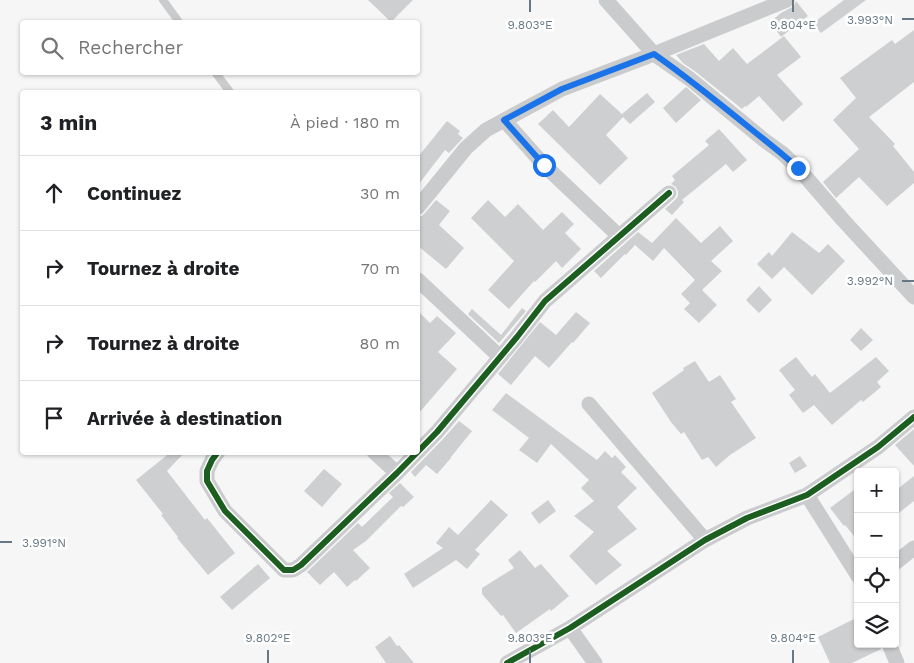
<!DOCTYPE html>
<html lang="fr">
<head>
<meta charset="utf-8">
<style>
  :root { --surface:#fff; --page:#f6f6f6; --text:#202124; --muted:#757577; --line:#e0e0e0 }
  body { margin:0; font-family:"Work Sans",sans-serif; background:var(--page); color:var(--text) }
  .controls { position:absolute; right:15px; bottom:15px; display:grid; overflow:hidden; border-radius:5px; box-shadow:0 1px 4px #0004 }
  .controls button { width:45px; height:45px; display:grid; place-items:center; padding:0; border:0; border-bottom:1px solid var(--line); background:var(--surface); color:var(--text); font:25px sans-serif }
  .stop { position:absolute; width:15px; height:15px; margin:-11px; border:4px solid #1a73e8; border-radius:50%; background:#fff }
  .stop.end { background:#1a73e8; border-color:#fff; box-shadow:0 1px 5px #0008 }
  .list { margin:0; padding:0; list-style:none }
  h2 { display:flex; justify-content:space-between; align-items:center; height:65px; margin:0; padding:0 20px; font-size:21px }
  h2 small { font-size:16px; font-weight:400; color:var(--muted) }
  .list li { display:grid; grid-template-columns:32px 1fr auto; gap:15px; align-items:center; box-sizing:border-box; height:75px; padding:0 20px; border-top:1px solid var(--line) }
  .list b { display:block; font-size:19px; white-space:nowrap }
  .list em { font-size:16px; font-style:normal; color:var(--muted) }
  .icon { flex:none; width:28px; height:28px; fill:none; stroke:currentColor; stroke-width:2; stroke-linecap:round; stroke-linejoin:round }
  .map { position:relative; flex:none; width:914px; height:663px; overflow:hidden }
  .search { position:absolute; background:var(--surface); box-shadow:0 1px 4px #0004; left:20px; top:20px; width:400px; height:55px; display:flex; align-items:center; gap:12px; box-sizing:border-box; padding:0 18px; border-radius:5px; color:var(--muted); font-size:19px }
  .panel { position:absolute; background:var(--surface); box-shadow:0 1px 4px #0004; left:20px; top:90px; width:400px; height:365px; border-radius:5px }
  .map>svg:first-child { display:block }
  .building { fill:#cdcfd0 }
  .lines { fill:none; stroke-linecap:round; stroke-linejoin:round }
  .lane { stroke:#c9cbcc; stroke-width:8 }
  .street { stroke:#c9cbcc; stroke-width:15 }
  .cycleway-casing { stroke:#fff; stroke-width:9 }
  .cycleway { stroke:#1b5e20; stroke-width:6 }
  .route { stroke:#1a73e8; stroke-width:6 }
  .ticks { fill:none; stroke:#677885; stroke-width:2 }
  .ticks-label { font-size:12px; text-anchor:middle; fill:#677885; stroke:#fff; stroke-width:5; stroke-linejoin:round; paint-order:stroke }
</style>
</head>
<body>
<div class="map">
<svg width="914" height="663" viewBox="0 0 914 663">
  <rect width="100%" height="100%" fill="#f6f6f6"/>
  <path class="building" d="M 368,0 L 413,0 L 391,22 Z
    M 844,0 L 866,0 L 821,33 L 813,23 Z
    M 796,1 L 808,16 L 781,37 L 770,22 L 781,13 L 794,6 Z
    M 914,30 L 914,82 L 869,117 L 895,144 L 893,146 L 914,172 L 914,183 L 887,206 L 859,177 L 836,198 L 823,182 L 859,149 L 833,120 L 856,98 L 840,78 L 892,40 L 895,44 Z
    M 784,36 L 801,57 L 777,75 L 803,104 L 783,122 L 759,96 L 746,107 L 745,106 L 742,109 L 696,72 L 683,63 L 676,55 L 704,44 L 719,61 L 733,48 L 747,64 Z
    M 686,87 L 701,100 L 676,123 L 663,108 Z
    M 647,93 L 655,102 L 630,124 L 623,117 L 606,135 L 628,158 L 600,185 L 538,124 L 553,110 L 569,127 L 600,94 L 622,114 Z
    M 447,121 L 460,131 L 458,134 L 463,138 L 449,153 L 445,150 L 418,185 L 418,157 Z
    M 719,129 L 747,160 L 733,172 L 726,164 L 682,200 L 684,202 L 672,215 L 665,209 L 675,200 L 678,196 L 678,192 L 676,187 L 671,184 L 675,180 L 672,176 L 709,145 L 705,141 Z
    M 436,200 L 450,211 L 439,225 L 464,248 L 446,269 L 418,246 L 418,216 L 422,216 L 425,213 Z
    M 488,200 L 505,217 L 518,204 L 543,230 L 562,212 L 574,224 L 565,233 L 581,249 L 562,268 L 556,261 L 535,282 L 534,281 L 509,309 L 488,290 L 514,261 L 471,218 Z
    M 676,218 L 701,243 L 720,226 L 733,241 L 711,261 L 722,271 L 702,290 L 717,305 L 699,323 L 684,309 L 690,303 L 681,294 L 695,280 L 664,248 L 653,261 L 635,245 L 626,255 L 625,254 L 601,278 L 594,271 L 638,232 L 652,243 Z
    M 792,232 L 819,253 L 828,244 L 845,261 L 812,295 L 784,267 L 772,279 L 757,264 L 769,252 L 772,256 Z
    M 759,286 L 772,300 L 759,313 L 746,300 Z
    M 522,308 L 526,311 L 499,343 L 468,314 L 472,309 L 501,335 Z
    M 418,311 L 430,323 L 437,316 L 456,333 L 438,352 L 457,369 L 418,414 Z
    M 576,312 L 590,323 L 573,343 L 572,342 L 549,368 L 535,356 L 511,385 L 498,374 L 540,322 L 556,335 Z
    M 861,328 L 873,340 L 861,351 L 850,340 Z
    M 796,357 L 812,377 L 815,374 L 830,393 L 876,357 L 889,371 L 877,382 L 881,387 L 863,402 L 861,400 L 832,425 L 814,405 L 803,413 L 789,395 L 795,390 L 779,370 Z
    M 695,361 L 709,382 L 720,375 L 736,399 L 731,402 L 756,438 L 730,455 L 716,467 L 708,457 L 702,460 L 684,432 L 681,434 L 671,422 L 652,393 L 684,370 L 683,368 Z
    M 506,393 L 597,460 L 605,451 L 612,458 L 615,455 L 626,467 L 621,472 L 637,488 L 617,507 L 637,529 L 607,551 L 622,565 L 596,585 L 569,556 L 594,532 L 574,516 L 594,501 L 581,488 L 589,480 L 551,444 L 537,463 L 519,450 L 529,438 L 492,410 Z
    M 459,421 L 472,431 L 451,457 L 451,458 L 437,474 L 426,465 L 415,477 L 411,472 L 444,438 Z
    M 914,429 L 914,466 L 895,445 Z
    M 171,452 L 185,452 L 167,471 L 205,520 L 207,518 L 235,553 L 208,575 L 177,538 L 178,537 L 161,515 L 163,514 L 136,480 Z
    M 800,456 L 807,466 L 795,473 L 789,463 Z
    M 324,469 L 342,484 L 322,507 L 304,491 Z
    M 914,476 L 914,501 L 895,516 L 895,491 Z
    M 400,483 L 414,497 L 403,507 L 401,506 L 366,541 L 353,550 L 370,568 L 356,581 L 355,580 L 347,587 L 334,572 L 320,585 L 307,572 L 358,523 L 362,527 L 393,497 L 389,493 Z
    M 858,487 L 858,541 L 845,525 L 844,526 L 830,508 Z
    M 491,500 L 508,515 L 475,550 L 480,554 L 467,569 L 456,560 L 413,588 L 404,574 L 443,548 L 436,543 L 449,527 L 458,535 Z
    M 548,500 L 556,511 L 539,524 L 531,513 Z
    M 520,550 L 535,568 L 541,564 L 569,596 L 551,611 L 550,609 L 516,633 L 503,615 L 501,616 L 482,594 L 482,588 L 514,568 L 508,560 Z
    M 258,564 L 270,578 L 232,610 L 220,597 Z
    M 858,617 L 858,644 L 880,644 L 881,649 L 852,663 L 830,663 L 818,637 Z
    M 390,636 L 397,646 L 399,645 L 414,663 L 386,663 L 375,647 Z"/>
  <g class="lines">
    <path class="lane" d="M 163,0 L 179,22
      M 215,72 L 230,92"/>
    <path class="street" d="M 606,0 L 654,54 L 690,79 L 764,140 L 782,153 L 798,168 L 843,220 L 914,297
      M 504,120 L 544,165 L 619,236
      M 418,207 L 466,148 L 486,130 L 562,89 L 654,54 L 787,0
      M 418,280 L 500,357
      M 589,404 L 705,540
      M 218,452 L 212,460 L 207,471 L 207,481 L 225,511 L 284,570 L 293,570 L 301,565 L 397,473 L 437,432 L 517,337 L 545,301 L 669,193
      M 374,452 L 397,473
      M 807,495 L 858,576
      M 895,563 L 914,548
      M 570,628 L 595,663
      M 889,644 L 897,663
      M 507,663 L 570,628 L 705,540 L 747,518 L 807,495 L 878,447 L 914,417"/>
    <g class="cycleway-casing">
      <path id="cycleway" d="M 218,452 L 212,460 L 207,471 L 207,481 L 225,511 L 284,570 L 293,570 L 301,565 L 397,473 L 437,432 L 517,337 L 545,301 L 669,193
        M 507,663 L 570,628 L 705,540 L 747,518 L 807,495 L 878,447 L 914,417"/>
    </g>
    <use href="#cycleway" class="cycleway"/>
  </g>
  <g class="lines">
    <path class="route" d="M 544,165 L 504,120 L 562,89 L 654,54 C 687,77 719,103 751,129 C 767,142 783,154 798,168"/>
  </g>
  <path class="ticks" d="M 530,0 L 530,12M 793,0 L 793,12M 902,19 L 914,19M 902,281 L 914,281M 0,542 L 12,542M 268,650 L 268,663M 530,650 L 530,663M 793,650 L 793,663"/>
  <g class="ticks-label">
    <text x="870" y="24">3.993°N</text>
    <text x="530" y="29">9.803°E</text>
    <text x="793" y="29">9.804°E</text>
    <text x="870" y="285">3.992°N</text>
    <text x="44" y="547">3.991°N</text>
    <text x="268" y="642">9.802°E</text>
    <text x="530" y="642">9.803°E</text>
    <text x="793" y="642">9.804°E</text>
  </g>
</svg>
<div class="controls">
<button>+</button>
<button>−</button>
<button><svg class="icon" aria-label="locate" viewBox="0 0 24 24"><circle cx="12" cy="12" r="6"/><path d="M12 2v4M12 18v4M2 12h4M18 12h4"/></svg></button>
<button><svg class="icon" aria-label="layers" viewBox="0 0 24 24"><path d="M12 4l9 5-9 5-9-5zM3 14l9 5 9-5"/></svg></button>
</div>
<div class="stop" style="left:544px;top:165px"></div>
<div class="stop end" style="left:798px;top:168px"></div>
<div class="search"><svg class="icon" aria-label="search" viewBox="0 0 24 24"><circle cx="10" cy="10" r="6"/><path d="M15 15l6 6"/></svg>Rechercher</div>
<section class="panel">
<h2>3 min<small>À pied · 180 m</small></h2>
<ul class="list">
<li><svg class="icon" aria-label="ahead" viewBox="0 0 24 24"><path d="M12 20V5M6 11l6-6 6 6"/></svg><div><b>Continuez</b></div><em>30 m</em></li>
<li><svg class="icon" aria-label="right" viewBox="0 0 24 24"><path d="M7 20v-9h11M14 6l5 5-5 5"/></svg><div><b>Tournez à droite</b></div><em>70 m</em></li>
<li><svg class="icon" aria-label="right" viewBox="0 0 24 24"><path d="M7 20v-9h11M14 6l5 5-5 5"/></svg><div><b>Tournez à droite</b></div><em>80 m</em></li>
<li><svg class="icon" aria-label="arrive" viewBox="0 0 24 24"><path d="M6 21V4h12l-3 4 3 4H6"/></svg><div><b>Arrivée à destination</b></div></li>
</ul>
</section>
</div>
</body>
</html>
